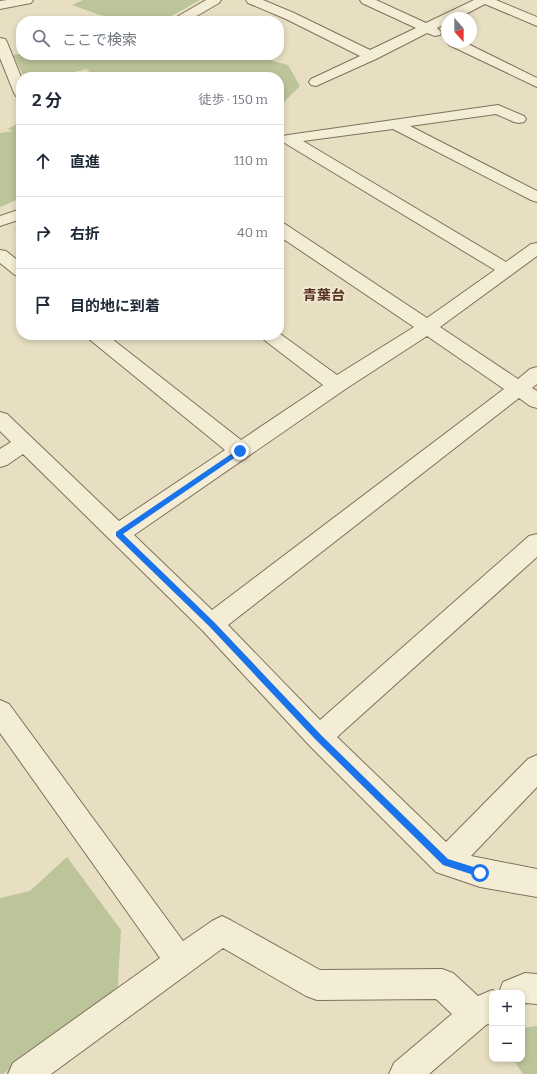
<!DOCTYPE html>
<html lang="ja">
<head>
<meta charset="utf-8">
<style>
  :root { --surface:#fff; --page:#f6f6f7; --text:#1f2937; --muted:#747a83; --line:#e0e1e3 }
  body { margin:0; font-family:Bitter,"Noto Sans JP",serif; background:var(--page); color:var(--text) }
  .controls { position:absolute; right:12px; bottom:12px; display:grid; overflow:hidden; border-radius:8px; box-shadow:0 2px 6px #0003 }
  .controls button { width:36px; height:36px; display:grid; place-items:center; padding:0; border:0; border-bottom:1px solid var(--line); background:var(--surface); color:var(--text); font:20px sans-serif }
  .compass { position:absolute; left:441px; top:12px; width:36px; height:36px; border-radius:50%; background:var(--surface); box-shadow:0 2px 6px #0003; rotate:159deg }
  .stop { position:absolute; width:12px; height:12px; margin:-9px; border:3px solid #1a73e8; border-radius:50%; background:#fff }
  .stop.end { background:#1a73e8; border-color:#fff; box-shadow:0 1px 4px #0008 }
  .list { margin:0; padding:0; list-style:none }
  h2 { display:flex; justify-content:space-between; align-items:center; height:52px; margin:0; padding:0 16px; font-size:17px }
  h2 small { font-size:13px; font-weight:400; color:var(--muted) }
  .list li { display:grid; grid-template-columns:26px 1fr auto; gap:12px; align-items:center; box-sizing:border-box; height:72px; padding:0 16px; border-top:1px solid var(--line) }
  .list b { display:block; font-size:15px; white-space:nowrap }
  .list em { font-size:13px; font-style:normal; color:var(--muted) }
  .icon { flex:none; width:22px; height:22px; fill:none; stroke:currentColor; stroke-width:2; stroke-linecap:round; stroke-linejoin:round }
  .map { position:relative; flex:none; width:537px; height:1074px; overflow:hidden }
  .search { position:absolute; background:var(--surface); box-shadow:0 2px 6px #0003; left:16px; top:16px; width:268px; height:44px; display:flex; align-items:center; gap:10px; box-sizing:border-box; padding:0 14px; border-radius:16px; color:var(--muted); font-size:15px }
  .panel { position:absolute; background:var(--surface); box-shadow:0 2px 6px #0003; left:16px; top:72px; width:268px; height:268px; border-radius:16px }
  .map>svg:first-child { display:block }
  .green { fill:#bcc499 }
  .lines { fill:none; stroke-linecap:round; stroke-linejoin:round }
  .minor-casing { stroke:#80715c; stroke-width:2 }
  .minor { fill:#f4edd5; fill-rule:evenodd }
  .route { fill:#1a73e8 }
  .labels { text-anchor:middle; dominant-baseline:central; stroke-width:4; stroke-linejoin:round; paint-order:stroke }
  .quarter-label { font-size:14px; font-weight:bold; fill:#593223; stroke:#f0e9d2 }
</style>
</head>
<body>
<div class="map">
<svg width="537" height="1074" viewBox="0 0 537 1074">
  <rect width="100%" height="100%" fill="#e8dfc3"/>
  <path class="green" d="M 83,0 L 200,0 L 168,18 L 159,21 L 125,21 L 100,15 L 72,5 Z
    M 21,54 L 21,55 L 252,55 L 288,65 L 300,86 L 284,102 L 279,102 L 279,77 L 96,77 L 86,69 L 56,77 L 24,77 L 13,55 Z
    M 21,122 L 21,198 L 0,207 L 0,133 L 13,131 L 7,129 Z
    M 67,857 L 121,930 L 117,998 L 3,1074 L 0,1074 L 0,898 L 30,891 Z
    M 537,1026 L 537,1074 L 523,1074 L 513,1059 L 522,1059 L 522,1028 Z"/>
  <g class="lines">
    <g class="minor-casing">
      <path id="minor" d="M 7,0 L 33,0 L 31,3 L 0,9 L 0,1 Z
        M 206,0 L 221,0 L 219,3 L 188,21 L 173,21 L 175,18 Z
        M 246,0 L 263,0 L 294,13 L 370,50 L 416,28 L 362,3 L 360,0 L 376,0 L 426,23 L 474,0 L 496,0 L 537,17 L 537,26 L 485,4 L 458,18 L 447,18 L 447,23 L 437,28 L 441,32 L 440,35 L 435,36 L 427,33 L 376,59 L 316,86 L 311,85 L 309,82 L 311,79 L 360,56 L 286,19 L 248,3 Z
        M 0,38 L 5,39 L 7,42 L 21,77 L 21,97 L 16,96 L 14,93 L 0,58 Z
        M 447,42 L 464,42 L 537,78 L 537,87 L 449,45 Z
        M 498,105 L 524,116 L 526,119 L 524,122 L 519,123 L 514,122 L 496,114 L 410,126 L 537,191 L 537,202 L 531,200 L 393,129 L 303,141 L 506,262 L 531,244 L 537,243 L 537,256 L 440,327 L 518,379 L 530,369 L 537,367 L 537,384 L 532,388 L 537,391 L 537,408 L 530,406 L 519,398 L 228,625 L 320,720 L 529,536 L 537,534 L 537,557 L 337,737 L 446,842 L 528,759 L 537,755 L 537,787 L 471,856 L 537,869 L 537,897 L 480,887 L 436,872 L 310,746 L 203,631 L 23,454 L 7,465 L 0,467 L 0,449 L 11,442 L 0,431 L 0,412 L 7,414 L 119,521 L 225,450 L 89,339 L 86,335 L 107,335 L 241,440 L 323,385 L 263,339 L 260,335 L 279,335 L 279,333 L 337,375 L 414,327 L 279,236 L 279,223 L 285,224 L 427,318 L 495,270 L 283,142 L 281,139 L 283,136 L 288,135 ZM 427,336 L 504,389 L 212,610 L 134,535 L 344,390 Z
        M 21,209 L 21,219 L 0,226 L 0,216 Z
        M 0,250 L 6,251 L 21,263 L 21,277 L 15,275 L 0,263 Z
        M 0,700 L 9,704 L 183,941 L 212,921 L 222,916 L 232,921 L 320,970 L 442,969 L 453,973 L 478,996 L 492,990 L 499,993 L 503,982 L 525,973 L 537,974 L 537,1004 L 526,1003 L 522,1005 L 522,993 L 492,993 L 492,1022 L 486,1025 L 429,1074 L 389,1074 L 394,1063 L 452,1014 L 436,999 L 317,1000 L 306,996 L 223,948 L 51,1074 L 8,1074 L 13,1063 L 160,958 L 0,733 Z"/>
    </g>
    <use href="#minor" class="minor"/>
  </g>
  <path class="route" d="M 240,448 L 244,451 L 243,452 L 123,534 L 214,622 L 321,735 L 448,859 L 483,870 L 484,873 L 483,876 L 480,877 L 443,865 L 316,740 L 209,626 L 116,536 L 116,532 Z"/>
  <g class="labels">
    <g class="quarter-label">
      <text x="324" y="295">青葉台</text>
    </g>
  </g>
</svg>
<div class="controls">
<button>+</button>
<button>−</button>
</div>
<svg class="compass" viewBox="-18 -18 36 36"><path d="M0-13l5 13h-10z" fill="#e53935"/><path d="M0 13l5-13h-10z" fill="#747a83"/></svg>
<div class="stop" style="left:480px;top:873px"></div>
<div class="stop end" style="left:240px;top:451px"></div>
<div class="search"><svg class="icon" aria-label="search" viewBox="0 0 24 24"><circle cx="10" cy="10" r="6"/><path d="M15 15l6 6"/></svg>ここで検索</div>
<section class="panel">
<h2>2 分<small>徒歩 · 150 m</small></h2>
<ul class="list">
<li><svg class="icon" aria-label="ahead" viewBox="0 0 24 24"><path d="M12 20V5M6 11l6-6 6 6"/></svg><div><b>直進</b></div><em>110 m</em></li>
<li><svg class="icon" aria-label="right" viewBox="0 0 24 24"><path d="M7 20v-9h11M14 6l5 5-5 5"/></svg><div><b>右折</b></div><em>40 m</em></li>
<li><svg class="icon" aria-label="arrive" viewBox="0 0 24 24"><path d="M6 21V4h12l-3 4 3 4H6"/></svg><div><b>目的地に到着</b></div></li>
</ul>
</section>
</div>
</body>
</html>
